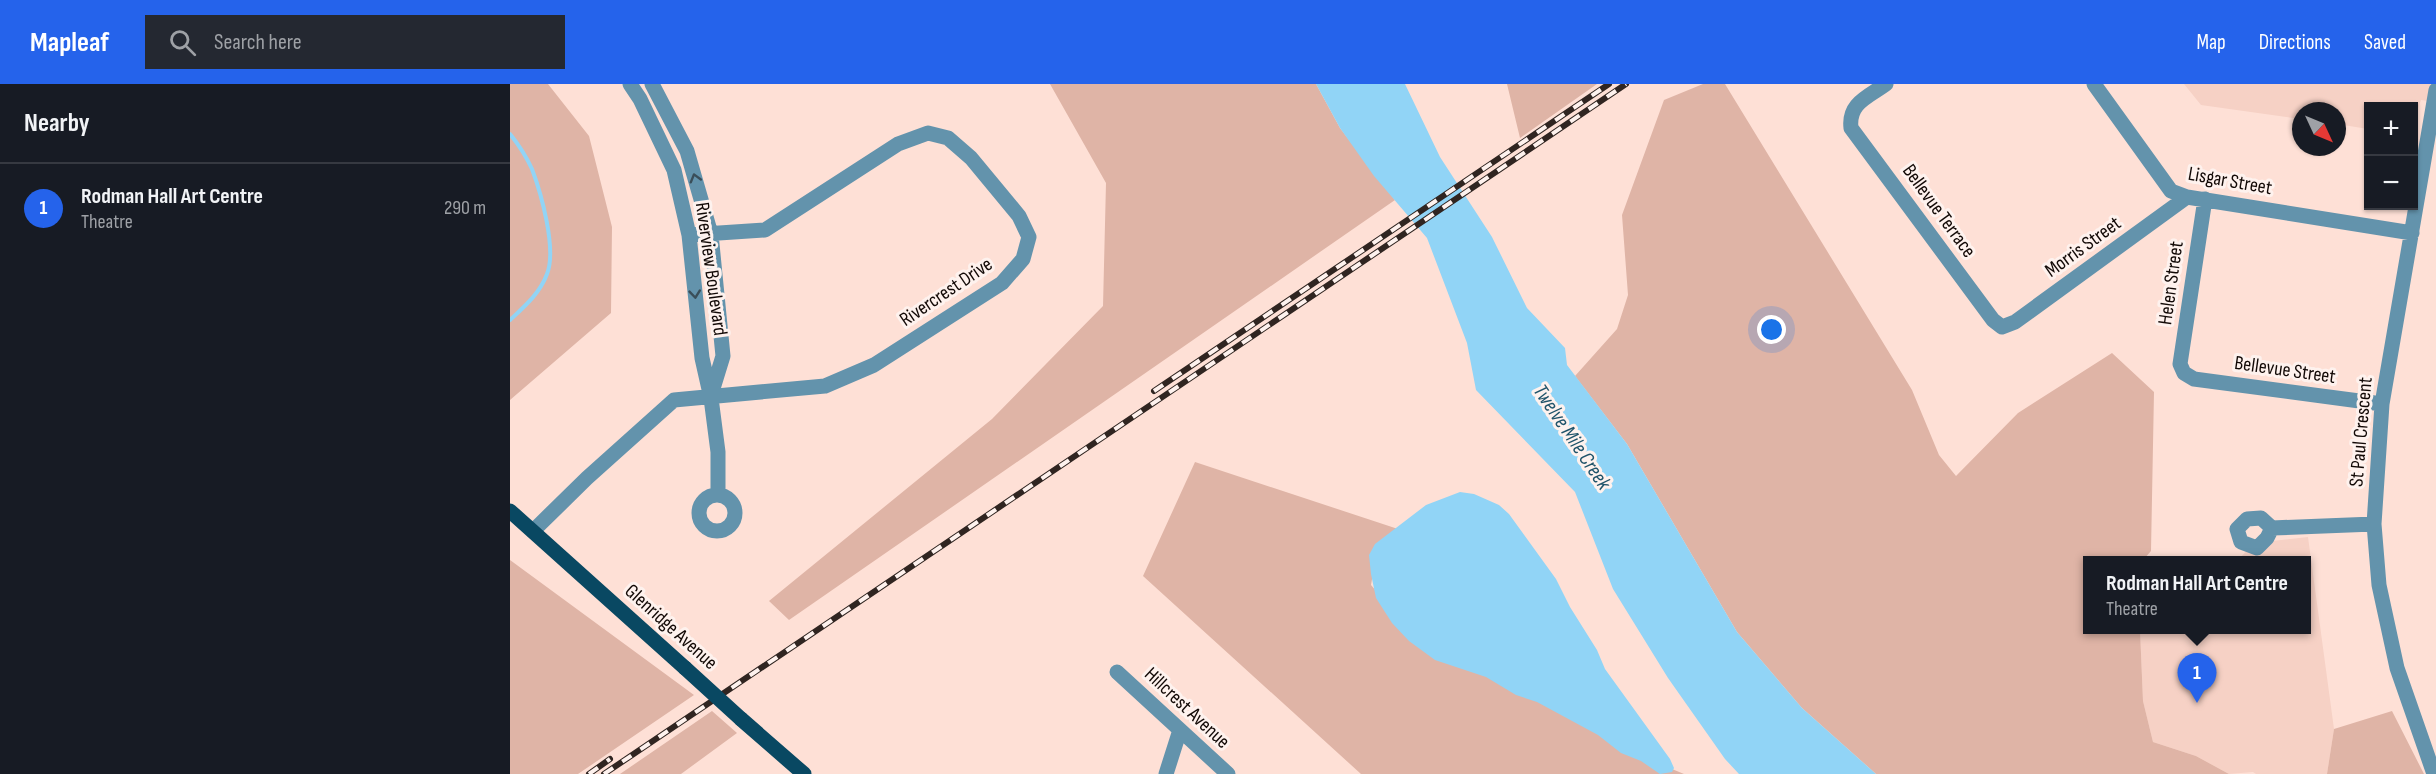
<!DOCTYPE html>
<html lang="en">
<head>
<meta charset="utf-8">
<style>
  :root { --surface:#171b24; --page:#242831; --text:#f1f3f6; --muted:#9ea1a6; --line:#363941; --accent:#2563eb }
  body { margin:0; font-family:"Sofia Sans Condensed",sans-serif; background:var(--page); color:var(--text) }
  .controls { position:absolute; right:18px; top:18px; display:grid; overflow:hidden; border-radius:0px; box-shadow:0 2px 4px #0004 }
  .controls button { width:54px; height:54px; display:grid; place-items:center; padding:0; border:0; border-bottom:2px solid var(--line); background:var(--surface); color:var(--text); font:30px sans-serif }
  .compass { position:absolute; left:1782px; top:18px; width:54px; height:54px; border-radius:50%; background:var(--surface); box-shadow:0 2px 4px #0004; rotate:134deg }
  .you { position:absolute; left:1262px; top:246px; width:21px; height:21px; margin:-15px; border:4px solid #fff; border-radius:50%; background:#1a73e8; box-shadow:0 0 0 9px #1a73e833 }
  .badge { display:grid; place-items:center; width:39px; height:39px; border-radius:50%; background:var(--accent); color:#fff; font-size:20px; font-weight:700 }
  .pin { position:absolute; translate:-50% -50px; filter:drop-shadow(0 2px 3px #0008) }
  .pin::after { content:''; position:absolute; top:32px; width:21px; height:18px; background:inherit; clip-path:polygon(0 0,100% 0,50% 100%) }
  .popup { position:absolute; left:1573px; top:472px; width:228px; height:78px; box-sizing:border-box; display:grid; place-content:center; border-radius:0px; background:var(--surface); filter:drop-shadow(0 2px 4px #0005); font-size:20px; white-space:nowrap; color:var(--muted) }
  .popup b { font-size:22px; color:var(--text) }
  .popup::after { content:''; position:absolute; left:50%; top:100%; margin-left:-12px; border:12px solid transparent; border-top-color:var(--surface) }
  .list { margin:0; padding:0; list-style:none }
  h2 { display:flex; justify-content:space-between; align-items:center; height:78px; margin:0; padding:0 24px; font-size:26px }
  h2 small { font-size:20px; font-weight:400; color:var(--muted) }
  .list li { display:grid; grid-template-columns:39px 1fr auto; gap:18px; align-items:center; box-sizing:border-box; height:90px; padding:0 24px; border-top:2px solid var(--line) }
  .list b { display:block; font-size:22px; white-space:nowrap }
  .list p { margin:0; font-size:20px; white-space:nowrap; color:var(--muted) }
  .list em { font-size:20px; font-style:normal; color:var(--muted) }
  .icon { flex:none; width:33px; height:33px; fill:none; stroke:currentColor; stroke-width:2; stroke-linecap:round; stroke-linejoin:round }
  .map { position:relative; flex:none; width:1926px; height:690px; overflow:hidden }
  header { display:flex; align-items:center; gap:36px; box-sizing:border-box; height:84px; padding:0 30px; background:var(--accent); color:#fff }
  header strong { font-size:28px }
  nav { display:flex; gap:33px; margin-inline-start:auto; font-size:21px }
  .search { width:420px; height:54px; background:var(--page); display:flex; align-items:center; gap:15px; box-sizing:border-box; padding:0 21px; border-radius:0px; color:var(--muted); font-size:22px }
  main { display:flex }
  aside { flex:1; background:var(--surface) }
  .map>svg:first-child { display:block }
  .built { fill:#f6d1c5 }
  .green { fill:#dfb4a6 }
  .water { fill:#91d4f6 }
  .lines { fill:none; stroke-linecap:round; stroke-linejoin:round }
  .stream { stroke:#91d4f6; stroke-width:4 }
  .minor { stroke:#6393ac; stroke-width:15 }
  .major { stroke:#094862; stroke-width:15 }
  .rail-casing { stroke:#302521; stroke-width:6 }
  .rail { stroke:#fef2ee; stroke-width:4; stroke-dasharray:11; stroke-linecap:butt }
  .major-bridge { stroke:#094862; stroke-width:15 }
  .oneway { stroke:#3a4e59 }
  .labels { text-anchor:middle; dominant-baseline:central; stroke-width:6; stroke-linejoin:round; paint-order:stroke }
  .street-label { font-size:20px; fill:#120906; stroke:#fef2ee }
  .water-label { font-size:21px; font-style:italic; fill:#1f536a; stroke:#fef2ee }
</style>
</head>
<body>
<header>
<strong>Mapleaf</strong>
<div class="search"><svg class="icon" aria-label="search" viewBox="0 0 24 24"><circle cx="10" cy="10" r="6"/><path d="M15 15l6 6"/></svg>Search here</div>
<nav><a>Map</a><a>Directions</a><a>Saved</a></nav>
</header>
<main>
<aside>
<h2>Nearby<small></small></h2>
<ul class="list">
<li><span class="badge">1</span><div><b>Rodman Hall Art Centre</b><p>Theatre</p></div><em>290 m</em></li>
</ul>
</aside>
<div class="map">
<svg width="1926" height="690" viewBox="0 0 1926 690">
  <rect width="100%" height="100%" fill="#fee0d6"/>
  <path class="built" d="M 1674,0 L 1926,0 L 1926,18 L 1911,16 L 1904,36 L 1904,22 L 1858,22 L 1858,45 L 1827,40 L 1827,27 L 1791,27 L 1791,35 L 1691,21 Z
    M 1798,453 L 1824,645 L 1817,690 L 1746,690 L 1743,688 L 1719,690 L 1686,672 L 1643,658 L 1633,617 L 1630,546 L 1796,546 L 1796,476 L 1728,476 L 1744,459 Z"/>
  <path class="green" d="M 0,0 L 38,0 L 79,52 L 102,143 L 101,229 L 0,316 Z
    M 540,0 L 806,0 L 830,44 L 885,116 L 279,536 L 259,517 L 482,335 L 593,222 L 596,99 Z
    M 997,0 L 1087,0 L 1010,54 Z
    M 1193,0 L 1215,0 L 1402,306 L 1429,371 L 1446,392 L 1508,329 L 1602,269 L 1644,308 L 1641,467 L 1633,476 L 1578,476 L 1578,546 L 1630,546 L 1633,617 L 1643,658 L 1686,672 L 1719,690 L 1366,690 L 1292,624 L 1227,548 L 1117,360 L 1065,292 L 1107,245 L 1118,211 L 1112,131 L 1154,16 Z
    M 685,378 L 888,445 L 867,467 L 861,501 L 872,514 L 1107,662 L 1174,690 L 851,690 L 633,492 Z
    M 0,476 L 184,611 L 68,690 L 0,690 Z
    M 202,627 L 227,649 L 171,690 L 110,690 Z
    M 1882,627 L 1914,690 L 1817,690 L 1824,645 Z"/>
  <path class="water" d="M 806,0 L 895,0 L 930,73 L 982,153 L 1017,224 L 1055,264 L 1057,281 L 1117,360 L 1227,548 L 1292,624 L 1366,690 L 1229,690 L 1215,675 L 1158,594 L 1103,505 L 1065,408 L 966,306 L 957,259 L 917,154 L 864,92 L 830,44 Z
    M 950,408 L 964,410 L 989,421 L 999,430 L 1046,495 L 1060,523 L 1087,566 L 1095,585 L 1160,675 L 1164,684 L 1162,688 L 1150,690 L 1131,677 L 1111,669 L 1088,651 L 1027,618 L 1006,611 L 976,593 L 925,576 L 899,557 L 882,539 L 866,514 L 861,490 L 859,471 L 865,460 L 916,421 Z"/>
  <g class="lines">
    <path class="stream" d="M 0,50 C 9,61 16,72 22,85 C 31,109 47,165 37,190 C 30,209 15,222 0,236"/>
    <path class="minor" d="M 120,0 L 130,15 L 164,86 L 179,151 L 192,274 L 201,314 L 208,368 L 208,411
      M 142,0 L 177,67 L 201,150 L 213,272 L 201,311
      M 1376,0 C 1358,13 1338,19 1341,44 L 1483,236 L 1492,243 L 1505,238 L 1677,113
      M 1584,0 L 1661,107 L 1677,113 L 1902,149
      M 1695,115 L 1670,280 L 1674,289 L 1684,295 L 1872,320
      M189 429a18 18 0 1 1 36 0a18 18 0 1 1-36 0Z
      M 1762,444 L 1757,454 L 1747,464 L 1731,458 L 1727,445 L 1737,435 L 1751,434 L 1762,444 L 1864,440
      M 23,447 L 77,394 L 164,316 L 315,302 L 364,281 L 492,199 L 513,175 L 519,153 L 509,132 L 461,74 L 438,54 L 418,49 L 388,60 L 255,146 L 179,151
      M 607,588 L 718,690
      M 656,690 L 670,646
      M 1924,690 L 1887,584 L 1869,501 L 1864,440 L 1872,320 L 1926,6"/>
    <path class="major" d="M 0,427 L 175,584
      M 231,635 L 294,690"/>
    <g class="rail-casing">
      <path id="rail" d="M 644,307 L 1099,0
        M 79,690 L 100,675
        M 94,690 L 1116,0"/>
    </g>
    <use href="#rail" class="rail"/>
    <path class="major-bridge" d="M 175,584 L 231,635"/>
  </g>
  <defs><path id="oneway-chevron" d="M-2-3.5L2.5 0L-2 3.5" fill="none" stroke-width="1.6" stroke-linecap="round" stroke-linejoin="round" transform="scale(1.5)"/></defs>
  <g class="oneway">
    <use href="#oneway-chevron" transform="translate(185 94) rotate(-106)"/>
    <use href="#oneway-chevron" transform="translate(185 210) rotate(84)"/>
  </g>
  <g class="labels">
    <g class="street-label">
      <text transform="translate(1720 97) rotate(10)">Lisgar Street</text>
      <text transform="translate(1429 127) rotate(54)">Bellevue Terrace</text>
      <text transform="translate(1573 163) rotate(-36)">Morris Street</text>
      <text transform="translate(201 185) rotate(82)">Riverview Boulevard</text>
      <text transform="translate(1661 199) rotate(-82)">Helen Street</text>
      <text transform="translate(436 208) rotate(-34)">Rivercrest Drive</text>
      <text transform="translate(1775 286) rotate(8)">Bellevue Street</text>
      <text transform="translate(1851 348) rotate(-85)">St Paul Crescent</text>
      <text transform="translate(161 543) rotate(42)">Glenridge Avenue</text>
      <text transform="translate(677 624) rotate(43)">Hillcrest Avenue</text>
    </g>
    <g class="water-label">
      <text transform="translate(1062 353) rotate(56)">Twelve Mile Creek</text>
    </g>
  </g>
</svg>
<div class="controls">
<button>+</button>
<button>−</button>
</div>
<svg class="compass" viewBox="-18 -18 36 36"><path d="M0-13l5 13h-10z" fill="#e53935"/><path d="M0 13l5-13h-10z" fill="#9ea1a6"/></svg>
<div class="you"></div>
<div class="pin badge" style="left:1687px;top:619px">1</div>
<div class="popup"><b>Rodman Hall Art Centre</b>Theatre</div>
</div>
</main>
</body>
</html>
